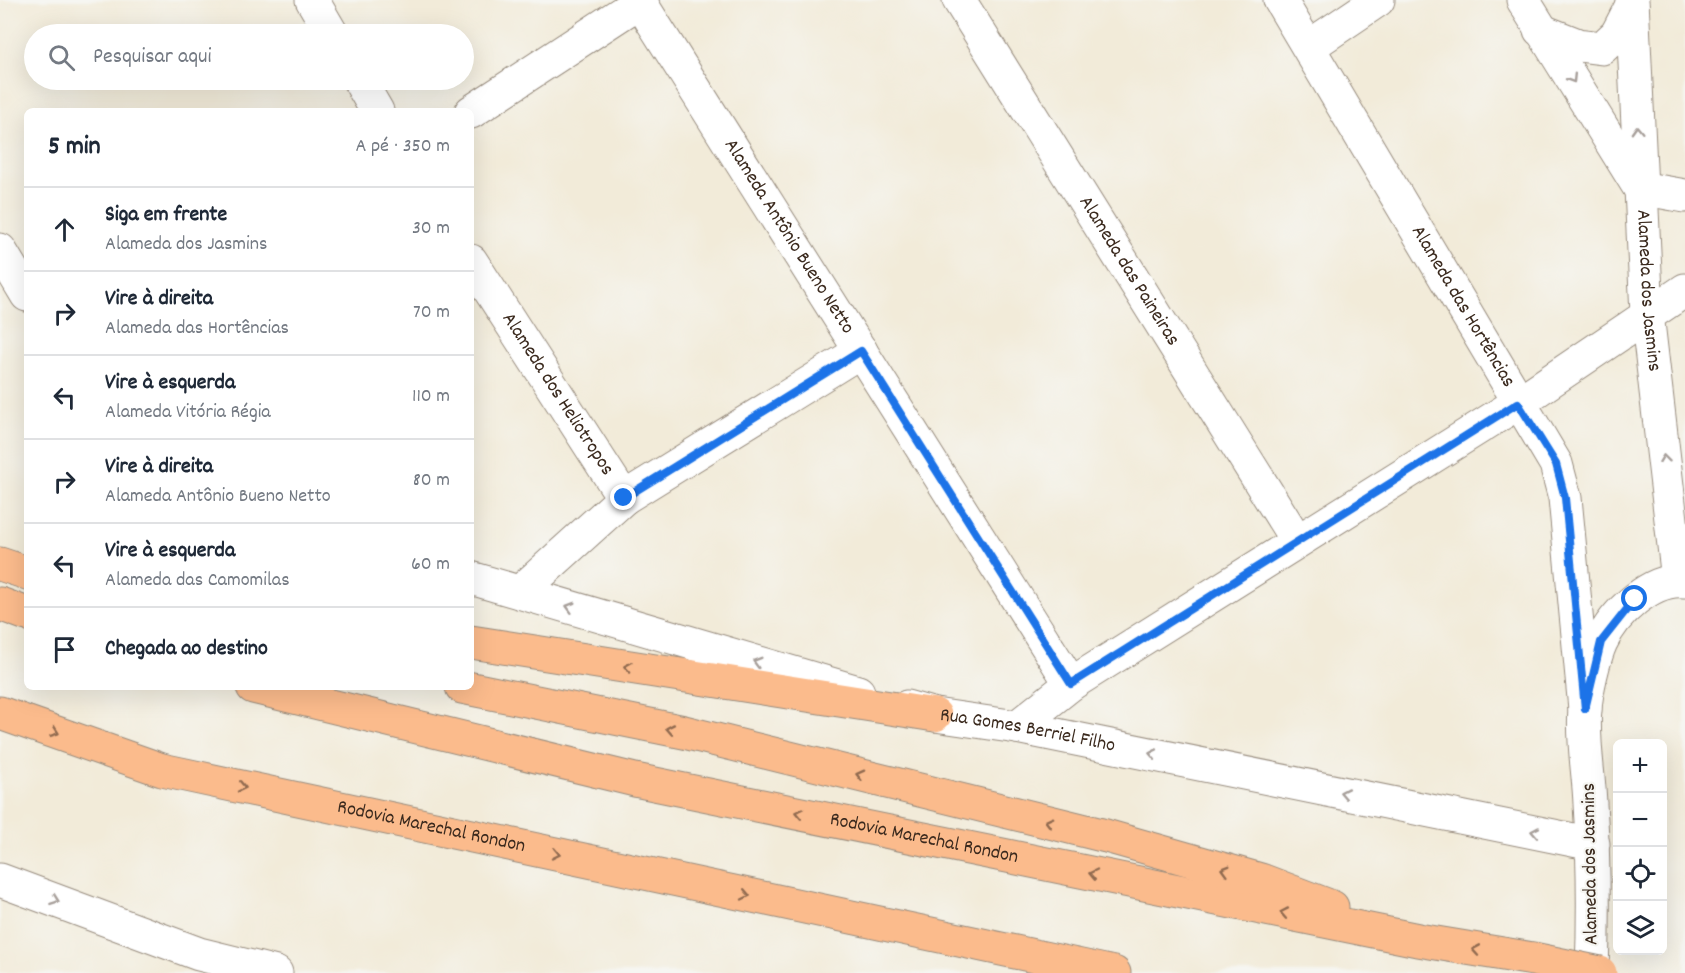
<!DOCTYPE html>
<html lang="pt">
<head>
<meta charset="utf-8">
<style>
  :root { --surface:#fff; --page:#f2f2f3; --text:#1f2937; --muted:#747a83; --line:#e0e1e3 }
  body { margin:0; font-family:Dekko,sans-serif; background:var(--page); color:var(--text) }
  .controls { position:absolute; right:18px; bottom:18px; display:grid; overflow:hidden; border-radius:9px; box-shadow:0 6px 24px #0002 }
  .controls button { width:54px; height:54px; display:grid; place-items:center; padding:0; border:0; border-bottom:2px solid var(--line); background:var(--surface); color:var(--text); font:30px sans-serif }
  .stop { position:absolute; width:18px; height:18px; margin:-14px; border:4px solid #1a73e8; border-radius:50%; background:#fff }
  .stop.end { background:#1a73e8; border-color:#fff; box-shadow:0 2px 6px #0008 }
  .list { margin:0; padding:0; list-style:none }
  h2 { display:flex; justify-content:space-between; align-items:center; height:78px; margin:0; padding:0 24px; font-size:26px }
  h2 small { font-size:20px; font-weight:400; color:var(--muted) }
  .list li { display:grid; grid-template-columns:39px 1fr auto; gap:18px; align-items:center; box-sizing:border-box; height:84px; padding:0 24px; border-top:2px solid var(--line) }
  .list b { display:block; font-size:22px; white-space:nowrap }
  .list p { margin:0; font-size:20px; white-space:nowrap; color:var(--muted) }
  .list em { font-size:20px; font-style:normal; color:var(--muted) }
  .icon { flex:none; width:33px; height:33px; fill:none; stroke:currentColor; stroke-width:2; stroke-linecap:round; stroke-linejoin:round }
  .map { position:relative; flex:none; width:1685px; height:973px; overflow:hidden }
  .search { position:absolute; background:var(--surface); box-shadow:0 6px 24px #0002; left:24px; top:24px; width:450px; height:66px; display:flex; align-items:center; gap:15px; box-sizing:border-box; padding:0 21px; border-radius:33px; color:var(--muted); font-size:22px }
  .panel { position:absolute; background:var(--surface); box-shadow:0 6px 24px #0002; left:24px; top:108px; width:450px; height:582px; border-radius:9px }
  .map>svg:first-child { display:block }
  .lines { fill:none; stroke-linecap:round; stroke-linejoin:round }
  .minor-casing { stroke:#968a7c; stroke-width:35 }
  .highway-casing { stroke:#968a7c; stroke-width:35 }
  .minor { stroke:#fff; stroke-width:33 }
  .highway { stroke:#fbbb8c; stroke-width:33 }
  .highway-bridge-casing { stroke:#968a7c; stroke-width:35; stroke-linecap:butt }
  .highway-bridge { stroke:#fbbb8c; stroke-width:33 }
  .oneway { stroke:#a79f9a }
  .oneway2 { stroke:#916b50 }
  .route { stroke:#1a73e8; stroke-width:8 }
  .labels { text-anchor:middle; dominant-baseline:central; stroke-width:4.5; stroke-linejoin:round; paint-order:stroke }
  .street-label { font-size:20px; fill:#3b2a1e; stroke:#f6f6f2 }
</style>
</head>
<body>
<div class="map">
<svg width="1685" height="973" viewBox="0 0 1685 973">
  <rect width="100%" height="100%" fill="#f6f6f2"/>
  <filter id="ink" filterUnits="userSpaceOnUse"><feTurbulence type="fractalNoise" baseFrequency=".0167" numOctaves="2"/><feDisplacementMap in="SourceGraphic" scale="12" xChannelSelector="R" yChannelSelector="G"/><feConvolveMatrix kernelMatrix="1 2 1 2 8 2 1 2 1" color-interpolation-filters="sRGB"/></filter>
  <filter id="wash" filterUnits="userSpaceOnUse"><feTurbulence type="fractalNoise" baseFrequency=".008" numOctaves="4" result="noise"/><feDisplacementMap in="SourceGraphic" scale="24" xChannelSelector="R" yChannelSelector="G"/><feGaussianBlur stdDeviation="1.35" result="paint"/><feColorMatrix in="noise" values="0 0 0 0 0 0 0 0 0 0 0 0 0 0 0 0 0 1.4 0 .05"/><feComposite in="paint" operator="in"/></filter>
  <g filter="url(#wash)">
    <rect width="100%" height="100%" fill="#f2ebd9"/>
  </g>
  <g filter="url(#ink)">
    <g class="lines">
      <g class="minor-casing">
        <g id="minor">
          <path d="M 312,0 L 332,34"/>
          <path id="s1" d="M 959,0 L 1297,541"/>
          <path id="s2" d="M 1280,0 L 1556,464 L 1565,498 L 1585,709"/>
          <path d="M 1523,0 L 1639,187"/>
          <path id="s3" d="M 1632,0 L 1647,314 L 1678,580"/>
          <path id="s4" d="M 640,2 L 1071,684"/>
          <path d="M 1540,30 L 1578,45 L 1602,48 L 1617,34 L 1632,5"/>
          <path d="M 1310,46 L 1378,0"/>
          <path d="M 359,80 L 377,111"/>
          <path d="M 471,112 L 642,0"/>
          <path d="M 1640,188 L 1685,196"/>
          <path d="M 0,250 L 27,295"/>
          <path id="s5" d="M 471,261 L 624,498"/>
          <path d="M 471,578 L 858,692"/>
          <path d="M 520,592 L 624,498 L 861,351"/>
          <path id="s6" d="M 907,707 L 935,715 L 1017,727 L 1593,844"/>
          <path d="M 1017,727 L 1071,684 L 1518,403 L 1685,290"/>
          <path d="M 0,880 L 199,954 L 276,973"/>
          <path d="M 1592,973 C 1594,917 1594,861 1590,804 C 1589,774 1582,739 1585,709 C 1586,693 1594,657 1601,642 C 1614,614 1651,577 1685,581"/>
        </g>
      </g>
      <g class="highway-casing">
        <g id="highway">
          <path d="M 0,564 L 27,573"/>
          <path d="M 0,604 L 27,614"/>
          <path d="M 471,642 L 935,715"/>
          <path id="s7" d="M 253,687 L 635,780 L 1418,940 L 1533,959"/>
          <path d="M 462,687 L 684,732 L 1106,836 L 1261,880 L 1332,907"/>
          <path id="s8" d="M 0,713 L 162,770 L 1114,973"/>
        </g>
      </g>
      <use href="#minor" class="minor"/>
      <use href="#highway" class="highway"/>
      <g class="highway-bridge-casing">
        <path id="highway-bridge" d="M 1533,959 L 1600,973"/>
      </g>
      <use href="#highway-bridge" class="highway-bridge"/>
    </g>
    <defs><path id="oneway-chevron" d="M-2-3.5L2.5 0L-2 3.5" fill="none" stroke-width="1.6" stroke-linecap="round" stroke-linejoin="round" transform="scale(1.5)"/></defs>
    <g class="oneway">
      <use href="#oneway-chevron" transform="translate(1572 79) rotate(58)"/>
      <use href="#oneway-chevron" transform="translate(1637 130) rotate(-92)"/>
      <use href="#oneway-chevron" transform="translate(1664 459) rotate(-97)"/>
      <use href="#oneway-chevron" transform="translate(570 607) rotate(-164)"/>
      <use href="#oneway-chevron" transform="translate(757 662) rotate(-164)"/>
      <use href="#oneway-chevron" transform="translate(1153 754) rotate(-169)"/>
      <use href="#oneway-chevron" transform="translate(1344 793) rotate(-169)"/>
      <use href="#oneway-chevron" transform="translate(1535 832) rotate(-169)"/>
      <use href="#oneway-chevron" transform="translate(55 900) rotate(20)"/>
    </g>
    <g class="oneway2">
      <use href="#oneway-chevron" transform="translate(628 667) rotate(-171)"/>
      <use href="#oneway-chevron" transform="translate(670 729) rotate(-169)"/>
      <use href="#oneway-chevron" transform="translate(55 732) rotate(20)"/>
      <use href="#oneway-chevron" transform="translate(860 775) rotate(-166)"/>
      <use href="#oneway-chevron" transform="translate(242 787) rotate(12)"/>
      <use href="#oneway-chevron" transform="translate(799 813) rotate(-168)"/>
      <use href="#oneway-chevron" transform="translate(1049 822) rotate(-166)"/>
      <use href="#oneway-chevron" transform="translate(556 854) rotate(12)"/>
      <use href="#oneway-chevron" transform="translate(1225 870) rotate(-164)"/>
      <use href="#oneway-chevron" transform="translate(1093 874) rotate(-168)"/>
      <use href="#oneway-chevron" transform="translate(746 895) rotate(12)"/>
      <use href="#oneway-chevron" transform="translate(1284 913) rotate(-169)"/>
      <use href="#oneway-chevron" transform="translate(1476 950) rotate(-170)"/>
    </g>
  </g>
  <g class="lines" filter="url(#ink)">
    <path class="route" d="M 624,498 L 861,351 L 1071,684 L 1518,403 L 1556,464 L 1565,498 L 1585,709 L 1601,642 L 1635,599"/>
  </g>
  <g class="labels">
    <g class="street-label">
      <text stroke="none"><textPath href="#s4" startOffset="278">Alameda Antônio Bueno Netto</textPath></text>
      <text stroke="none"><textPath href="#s1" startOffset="320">Alameda das Paineiras</textPath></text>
      <text stroke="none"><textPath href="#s3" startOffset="291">Alameda dos Jasmins</textPath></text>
      <text stroke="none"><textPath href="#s2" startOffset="357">Alameda das Hortências</textPath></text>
      <text stroke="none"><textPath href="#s5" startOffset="159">Alameda dos Heliotropos</textPath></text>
      <text stroke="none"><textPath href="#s6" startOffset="123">Rua Gomes Berriel Filho</textPath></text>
      <text stroke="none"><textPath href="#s8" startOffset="447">Rodovia Marechal Rondon</textPath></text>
      <text stroke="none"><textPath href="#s7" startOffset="688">Rodovia Marechal Rondon</textPath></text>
      <text transform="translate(1591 864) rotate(-91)">Alameda dos Jasmins</text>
    </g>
  </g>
</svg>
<div class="controls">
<button>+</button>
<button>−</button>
<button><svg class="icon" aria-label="locate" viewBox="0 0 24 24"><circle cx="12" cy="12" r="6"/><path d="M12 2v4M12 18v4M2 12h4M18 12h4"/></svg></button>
<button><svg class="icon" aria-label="layers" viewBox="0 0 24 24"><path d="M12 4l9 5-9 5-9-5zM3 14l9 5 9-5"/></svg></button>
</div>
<div class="stop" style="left:1635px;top:599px"></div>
<div class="stop end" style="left:624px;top:498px"></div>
<div class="search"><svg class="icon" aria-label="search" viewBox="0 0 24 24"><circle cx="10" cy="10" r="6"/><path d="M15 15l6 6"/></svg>Pesquisar aqui</div>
<section class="panel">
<h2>5 min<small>A pé · 350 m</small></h2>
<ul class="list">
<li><svg class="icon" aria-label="ahead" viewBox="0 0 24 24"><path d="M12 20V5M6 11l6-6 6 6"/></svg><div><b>Siga em frente</b><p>Alameda dos Jasmins</p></div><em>30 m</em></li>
<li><svg class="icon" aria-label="right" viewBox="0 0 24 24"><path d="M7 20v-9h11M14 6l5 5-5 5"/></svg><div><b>Vire à direita</b><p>Alameda das Hortências</p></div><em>70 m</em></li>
<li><svg class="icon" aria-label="left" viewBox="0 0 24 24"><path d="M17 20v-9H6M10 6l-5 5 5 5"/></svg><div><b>Vire à esquerda</b><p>Alameda Vitória Régia</p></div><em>110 m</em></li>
<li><svg class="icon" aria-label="right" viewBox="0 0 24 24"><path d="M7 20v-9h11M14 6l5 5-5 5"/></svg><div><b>Vire à direita</b><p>Alameda Antônio Bueno Netto</p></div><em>80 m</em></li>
<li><svg class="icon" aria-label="left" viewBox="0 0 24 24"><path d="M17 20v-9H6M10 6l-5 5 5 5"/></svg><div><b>Vire à esquerda</b><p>Alameda das Camomilas</p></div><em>60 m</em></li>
<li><svg class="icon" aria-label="arrive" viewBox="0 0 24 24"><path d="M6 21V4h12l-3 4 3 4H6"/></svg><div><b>Chegada ao destino</b></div></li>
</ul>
</section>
</div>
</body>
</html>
